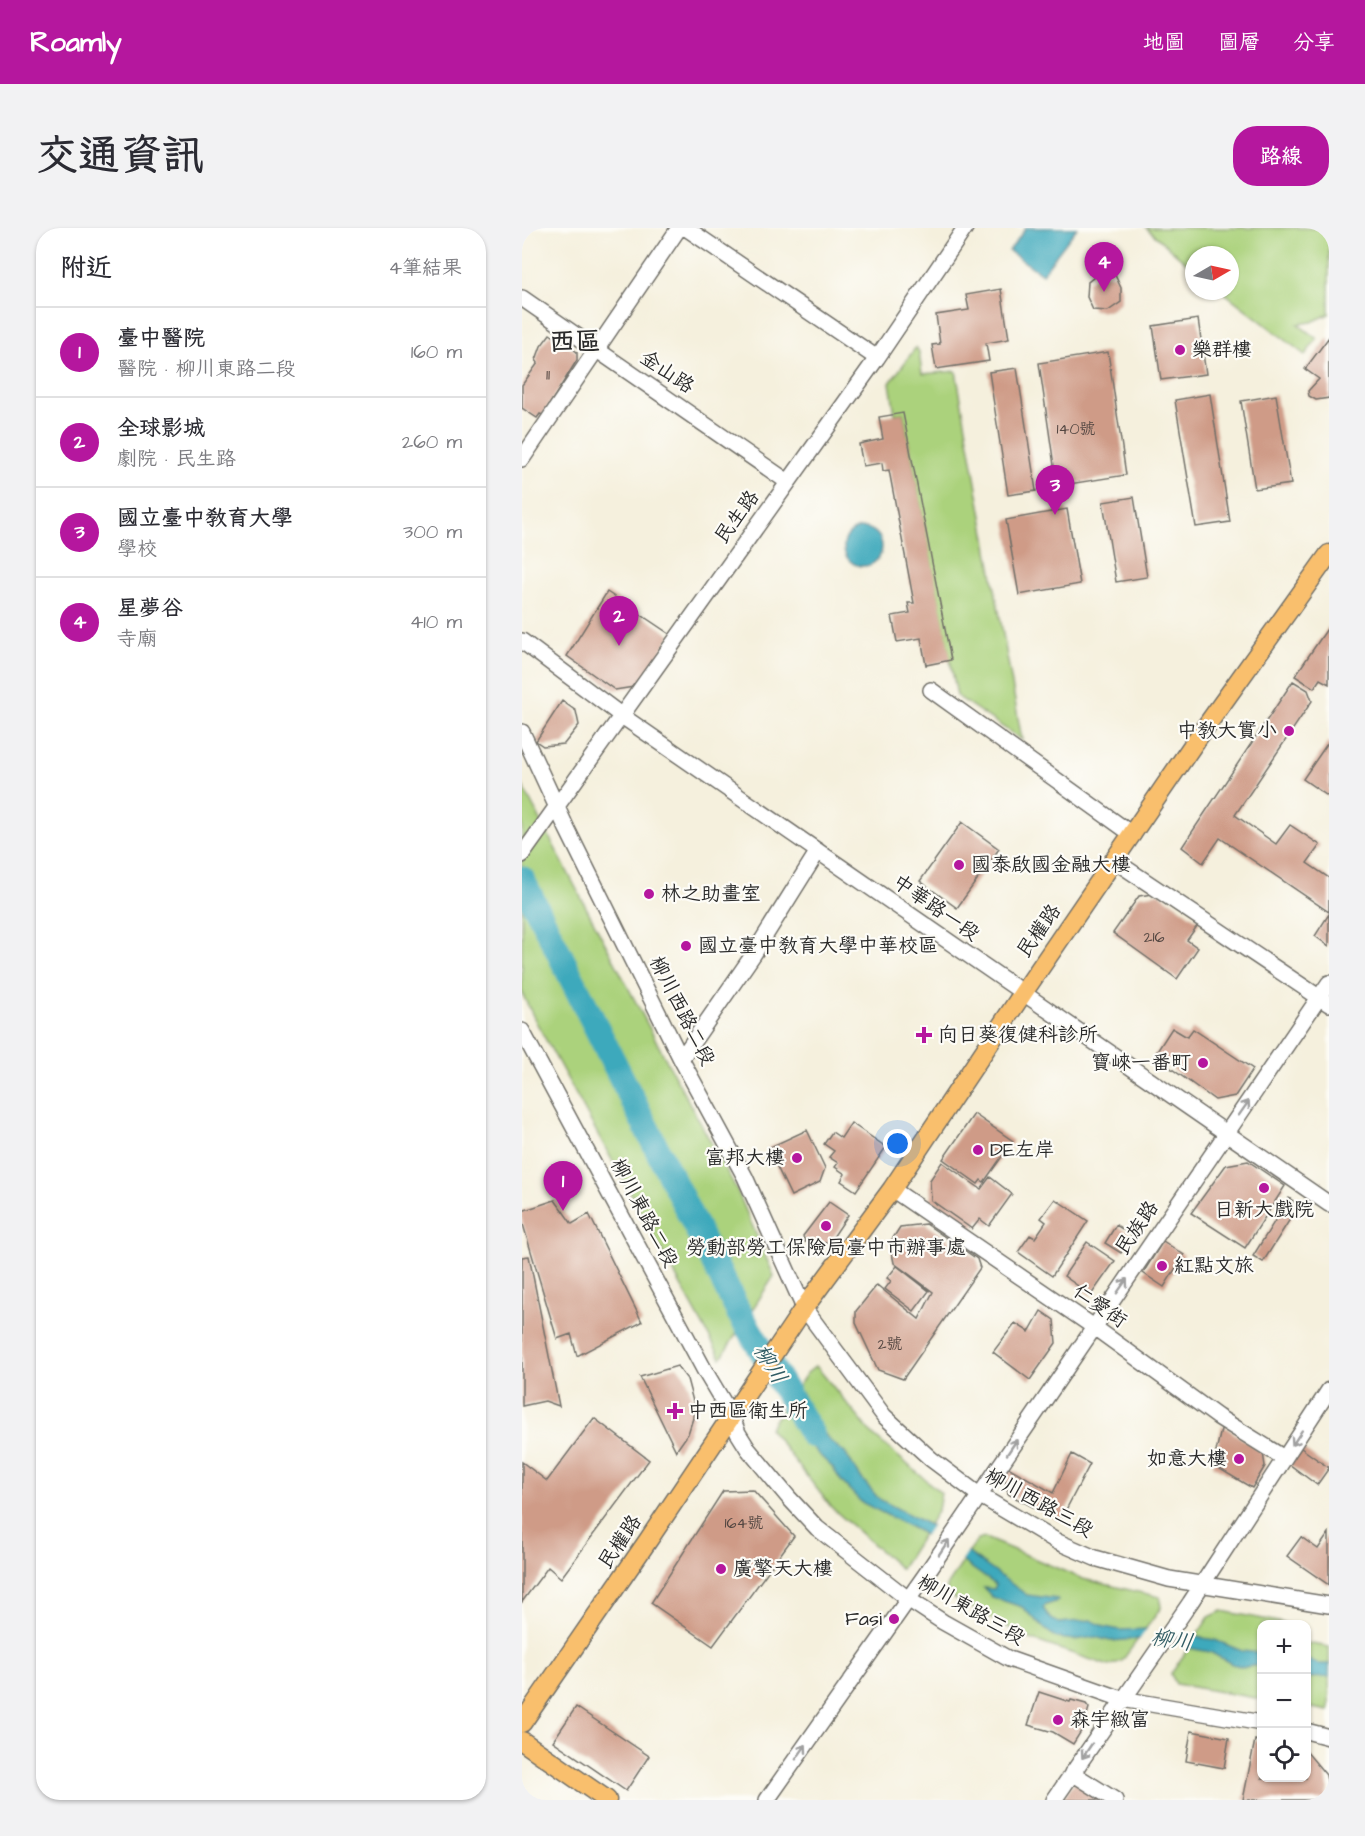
<!DOCTYPE html>
<html lang="zh-TW">
<head>
<meta charset="utf-8">
<style>
  :root { --surface:#fff; --page:#f2f2f3; --text:#2b2b33; --muted:#7c7c81; --line:#e1e1e2; --accent:#b5179e }
  body { margin:0; font-family:"Architects Daughter","LXGW WenKai TC",sans-serif; background:var(--page); color:var(--text) }
  .controls { position:absolute; right:18px; bottom:18px; display:grid; overflow:hidden; border-radius:12px; box-shadow:0 2px 4px #0004 }
  .controls button { width:54px; height:54px; display:grid; place-items:center; padding:0; border:0; border-bottom:2px solid var(--line); background:var(--surface); color:var(--text); font:30px sans-serif }
  .compass { position:absolute; left:663px; top:18px; width:54px; height:54px; border-radius:50%; background:var(--surface); box-shadow:0 2px 4px #0004; rotate:81deg }
  .you { position:absolute; left:376px; top:916px; width:21px; height:21px; margin:-15px; border:4px solid #fff; border-radius:50%; background:#1a73e8; box-shadow:0 0 0 9px #1a73e833 }
  .badge { display:grid; place-items:center; width:39px; height:39px; border-radius:50%; background:var(--accent); color:#fff; font-size:20px; font-weight:700 }
  .pin { position:absolute; translate:-50% -50px; filter:drop-shadow(0 2px 3px #0008) }
  .pin::after { content:''; position:absolute; top:32px; width:21px; height:18px; background:inherit; clip-path:polygon(0 0,100% 0,50% 100%) }
  .list { margin:0; padding:0; list-style:none }
  h2 { display:flex; justify-content:space-between; align-items:center; height:78px; margin:0; padding:0 24px; font-size:26px }
  h2 small { font-size:20px; font-weight:400; color:var(--muted) }
  .list li { display:grid; grid-template-columns:39px 1fr auto; gap:18px; align-items:center; box-sizing:border-box; height:90px; padding:0 24px; border-top:2px solid var(--line) }
  .list b { display:block; font-size:22px; white-space:nowrap }
  .list p { margin:0; font-size:20px; white-space:nowrap; color:var(--muted) }
  .list em { font-size:20px; font-style:normal; color:var(--muted) }
  .icon { flex:none; width:33px; height:33px; fill:none; stroke:currentColor; stroke-width:2; stroke-linecap:round; stroke-linejoin:round }
  .map { position:relative; flex:none; width:807px; height:1572px; overflow:hidden; border-radius:24px }
  header { display:flex; align-items:center; gap:36px; box-sizing:border-box; height:84px; padding:0 30px; background:var(--accent); color:#fff }
  header strong { font-size:28px }
  nav { display:flex; gap:33px; margin-inline-start:auto; font-size:21px }
  .intro { display:flex; align-items:center; justify-content:space-between; box-sizing:border-box; height:144px; padding:0 36px }
  h1 { margin:0; font-size:42px }
  .button { padding:15px 27px; border-radius:24px; background:var(--accent); color:#fff; font-size:21px; font-weight:700 }
  main { display:flex; gap:36px; padding:0 36px }
  aside { flex:1; background:var(--surface); border-radius:24px; box-shadow:0 2px 4px #0004 }
  .map>svg:first-child { display:block }
  .green { fill:#abd27c; stroke:#6b7e54; stroke-width:1.5 }
  .water { fill:#3ca9bc; stroke:#346a74; stroke-width:1.5 }
  .pier { fill:#f5f0dd }
  .lines { fill:none; stroke-linecap:round; stroke-linejoin:round }
  .river { stroke:#3ca9bc; stroke-width:26 }
  .building { fill:#cf9b87 }
  .minor-casing { stroke:#727069; stroke-width:18 }
  .major-casing { stroke:#727069; stroke-width:21 }
  .minor { stroke:#fff; stroke-width:15 }
  .major { stroke:#f9bf6d; stroke-width:18 }
  .oneway { stroke:#a0a0a0 }
  .poi-dot { fill:#b5179e; stroke:#fdfcf7; stroke-width:2 }
  .labels { text-anchor:middle; dominant-baseline:central; stroke-width:4.5; stroke-linejoin:round; paint-order:stroke }
  .number-label { font-size:16px; fill:#544742 }
  .poi-label { font-size:20px; fill:#2b2b2b; stroke:#fdfcf7; text-anchor:start }
  .street-label { font-size:20px; fill:#2b2b2b; stroke:#fdfcf7 }
  .water-label { font-size:21px; font-style:italic; fill:#325d65; stroke:#fdfcf7 }
  .district-label { font-size:26px; font-weight:bold; fill:#2b2b2b; stroke:#fdfcf7 }
</style>
</head>
<body>
<header>
<strong>Roamly</strong>
<nav><a>地圖</a><a>圖層</a><a>分享</a></nav>
</header>
<div class="intro"><h1>交通資訊</h1><a class="button">路線</a></div>
<main>
<aside>
<h2>附近<small>4筆結果</small></h2>
<ul class="list">
<li><span class="badge">1</span><div><b>臺中醫院</b><p>醫院 · 柳川東路二段</p></div><em>160 m</em></li>
<li><span class="badge">2</span><div><b>全球影城</b><p>劇院 · 民生路</p></div><em>260 m</em></li>
<li><span class="badge">3</span><div><b>國立臺中教育大學</b><p>學校</p></div><em>300 m</em></li>
<li><span class="badge">4</span><div><b>星夢谷</b><p>寺廟</p></div><em>410 m</em></li>
</ul>
</aside>
<div class="map">
<svg width="807" height="1572" viewBox="0 0 807 1572">
  <rect width="100%" height="100%" fill="#fdfcf7"/>
  <filter id="ink" filterUnits="userSpaceOnUse"><feTurbulence type="fractalNoise" baseFrequency=".0167" numOctaves="2"/><feDisplacementMap in="SourceGraphic" scale="12" xChannelSelector="R" yChannelSelector="G"/><feConvolveMatrix kernelMatrix="1 2 1 2 8 2 1 2 1" color-interpolation-filters="sRGB"/></filter>
  <filter id="wash" filterUnits="userSpaceOnUse"><feTurbulence type="fractalNoise" baseFrequency=".008" numOctaves="4" result="noise"/><feDisplacementMap in="SourceGraphic" scale="24" xChannelSelector="R" yChannelSelector="G"/><feGaussianBlur stdDeviation="1.35" result="paint"/><feColorMatrix in="noise" values="0 0 0 0 0 0 0 0 0 0 0 0 0 0 0 0 0 1.4 0 .05"/><feComposite in="paint" operator="in"/></filter>
  <g filter="url(#wash)">
    <rect width="100%" height="100%" fill="#f5f0dd"/>
    <path class="green" d="M 624,0 L 807,0 L 807,86 L 790,94 L 776,96 L 795,111 L 783,127 L 700,63 L 708,63 L 708,27 L 672,27 L 672,41 Z
      M 394,119 L 397,124 L 400,146 L 434,143 L 500,512 L 435,468 L 381,185 L 373,186 L 368,155 Z
      M 0,557 L 150,843 L 215,962 L 252,1048 L 199,1130 L 14,794 L 0,765 Z
      M 294,1138 L 351,1207 L 419,1265 L 416,1282 L 379,1341 L 310,1280 L 247,1200 L 285,1145 Z
      M 463,1310 L 561,1351 L 638,1369 L 639,1380 L 600,1433 L 587,1438 L 508,1411 L 425,1366 L 425,1358 L 455,1312 Z
      M 700,1383 L 767,1396 L 740,1396 L 739,1471 L 654,1456 L 649,1446 L 687,1389 Z
      M 784,1415 L 807,1419 L 807,1483 L 785,1479 Z"/>
    <path class="water" d="M 504,0 L 555,0 L 520,46 L 487,23 Z
      M322 319a19 19 0 1 1 38 0a19 19 0 1 1-38 0Z
      M 280,1165 L 284,1179 L 307,1212 L 323,1225 L 340,1251 L 357,1271 L 409,1298 L 505,1367 L 535,1371 L 536,1373 L 524,1377 L 521,1380 L 529,1391 L 537,1395 L 569,1392 L 583,1399 L 598,1402 L 626,1401 L 693,1412 L 720,1423 L 739,1425 L 739,1437 L 722,1439 L 710,1436 L 688,1424 L 619,1411 L 588,1413 L 573,1409 L 553,1412 L 535,1410 L 524,1402 L 500,1379 L 470,1369 L 462,1360 L 472,1361 L 474,1357 L 398,1304 L 339,1274 L 320,1254 L 310,1239 L 294,1224 L 267,1189 Z
      M 785,1431 L 796,1436 L 807,1436 L 807,1449 L 785,1450 Z"/>
    <path class="pier" d="M 411,1295 L 447,1321 L 437,1336 L 401,1310 Z
      M 627,1398 L 673,1406 L 663,1421 L 615,1415 Z"/>
    <g class="lines">
      <path class="river" d="M 0,651 L 216,1083 L 290,1207"/>
    </g>
    <g id="blocks">
      <path class="building" d="M 576,46 L 593,47 L 599,60 L 599,74 L 586,83 L 571,82 L 565,69 L 566,54 Z
        M 479,61 L 487,111 L 464,115 L 467,133 L 414,141 L 410,117 L 418,116 L 414,87 L 447,82 L 444,67 Z
        M 676,91 L 684,146 L 639,152 L 631,98 Z
        M 28,106 L 55,124 L 55,132 L 21,187 L 18,186 L 15,190 L 0,180 L 0,157 L 16,135 L 14,132 L 19,118 Z
        M 807,109 L 807,170 L 794,172 L 787,168 L 786,163 L 797,151 L 783,141 Z
        M 586,124 L 604,247 L 535,258 L 517,135 Z
        M 495,140 L 514,263 L 486,267 L 467,144 Z
        M 688,166 L 708,294 L 674,299 L 653,172 Z
        M 754,167 L 769,256 L 733,261 L 719,173 Z
        M 381,185 L 429,432 L 404,437 L 399,410 L 375,414 L 370,388 L 388,385 L 386,375 L 392,375 L 380,311 L 367,242 L 361,243 L 360,235 L 341,238 L 337,216 L 361,211 L 357,189 Z
        M 612,269 L 625,349 L 594,354 L 581,274 Z
        M 545,281 L 558,356 L 497,367 L 484,292 Z
        M 85,364 L 149,407 L 118,458 L 93,462 L 45,428 Z
        M 807,398 L 807,456 L 798,451 L 792,460 L 773,448 Z
        M 771,453 L 786,462 L 790,473 L 713,587 L 754,616 L 768,597 L 798,617 L 785,635 L 807,650 L 807,684 L 698,610 L 681,635 L 660,619 Z
        M 40,473 L 54,483 L 57,497 L 42,516 L 21,518 L 14,513 Z
        M 807,513 L 807,569 L 781,551 Z
        M 440,594 L 477,621 L 435,680 L 398,653 Z
        M 637,665 L 678,694 L 665,712 L 676,720 L 655,751 L 591,705 L 617,668 Z
        M 807,686 L 807,718 L 793,708 Z
        M 650,800 L 665,809 L 671,801 L 731,841 L 713,868 L 693,872 L 632,828 Z
        M 452,886 L 491,913 L 462,954 L 459,952 L 456,956 L 421,931 Z
        M 329,895 L 364,919 L 334,963 L 319,953 L 323,946 L 313,939 L 316,935 L 307,929 L 312,923 L 302,916 L 310,904 L 319,910 Z
        M 285,902 L 303,940 L 298,954 L 269,968 L 246,920 Z
        M 726,933 L 763,958 L 723,1020 L 669,985 L 704,937 Z
        M 420,934 L 459,961 L 468,949 L 490,966 L 467,998 L 458,991 L 450,1001 L 409,972 L 408,952 Z
        M 767,970 L 777,977 L 741,1034 L 731,1028 Z
        M 533,971 L 566,993 L 530,1048 L 496,1024 L 508,1007 L 513,1010 L 524,994 L 519,990 Z
        M 33,972 L 50,996 L 67,986 L 120,1094 L 55,1128 L 49,1106 L 35,1111 L 0,993 L 0,983 Z
        M 307,974 L 326,987 L 307,1015 L 283,1014 L 281,1008 Z
        M 404,996 L 455,1031 L 458,1040 L 381,1151 L 356,1142 L 334,1095 L 334,1083 L 355,1057 L 397,1091 L 411,1064 L 372,1035 L 368,1015 L 378,999 Z
        M 594,997 L 610,1007 L 599,1025 L 583,1015 Z
        M 641,1013 L 662,1027 L 642,1059 L 621,1045 Z
        M 565,1014 L 593,1033 L 569,1067 L 542,1048 Z
        M 7,1028 L 37,1178 L 23,1173 L 0,1178 L 0,1029 Z
        M 375,1038 L 407,1063 L 392,1083 L 363,1061 L 369,1053 L 365,1050 Z
        M 519,1083 L 532,1092 L 534,1115 L 508,1152 L 471,1124 L 493,1095 L 507,1104 Z
        M 155,1138 L 165,1151 L 172,1177 L 171,1190 L 166,1206 L 154,1223 L 118,1149 Z
        M 72,1190 L 127,1232 L 39,1350 L 26,1339 L 0,1374 L 0,1234 L 25,1253 Z
        M 700,1197 L 741,1225 L 743,1238 L 730,1260 L 691,1237 Z
        M 779,1220 L 807,1240 L 795,1257 L 767,1236 Z
        M 550,1226 L 568,1236 L 538,1293 L 486,1266 L 482,1246 L 486,1239 L 531,1265 Z
        M 231,1262 L 272,1308 L 191,1418 L 129,1375 L 201,1263 Z
        M 807,1305 L 807,1357 L 765,1328 L 779,1309 L 796,1321 Z
        M 517,1464 L 548,1474 L 549,1472 L 564,1476 L 567,1480 L 561,1500 L 551,1516 L 531,1504 L 506,1497 Z
        M 54,1479 L 127,1528 L 104,1563 L 31,1513 Z
        M 669,1503 L 707,1510 L 702,1540 L 664,1533 Z
        M 733,1512 L 740,1514 L 740,1550 L 784,1550 L 784,1523 L 804,1547 L 806,1559 L 804,1572 L 721,1572 Z
        M 553,1553 L 582,1572 L 540,1572 Z"/>
    </g>
  </g>
  <g filter="url(#ink)">
    <use href="#blocks" fill-opacity="0" stroke="#727069" stroke-width="1.5"/>
    <g class="lines">
      <g class="minor-casing">
        <path id="minor" d="M 164,0 L 355,130
          M 0,70 L 266,254
          M 0,231 L 157,0
          M 0,413 L 100,488 L 807,976
          M 409,462 L 611,607
          M 0,504 L 45,601 L 159,831 L 223,949 L 282,1080 L 362,1188 L 409,1231 L 457,1267 L 536,1314 L 573,1330 L 647,1351 L 807,1377
          M 0,627 L 355,130 L 443,0
          M 593,633 L 807,776
          M 0,803 L 184,1145 L 209,1187 L 216,1205 L 226,1221 L 267,1270 L 295,1300 L 386,1371 L 421,1394 L 487,1431 L 600,1471 L 740,1495
          M 159,831 L 231,727 L 296,623
          M 370,961 L 572,1099 L 696,1189 L 762,1230
          M 784,1503 L 807,1509
          M 550,1545 L 593,1572
          M 245,1572 L 404,1346 L 807,755
          M 532,1572 L 668,1375 L 807,1162"/>
      </g>
      <g class="major-casing">
        <path id="major" d="M 0,1495 L 127,1311 L 282,1080 L 370,961 L 501,765 L 677,508 L 807,326
          M 0,1513 L 85,1572"/>
      </g>
      <use href="#minor" class="minor"/>
      <use href="#major" class="major"/>
    </g>
    <defs><path id="oneway-shaft" d="M-6 0H5M1.5-3L5.5 0L1.5 3" fill="none" stroke-width="1.6" stroke-linecap="round" stroke-linejoin="round" transform="scale(1.5)"/></defs>
    <g class="oneway">
      <use href="#oneway-shaft" transform="translate(722 880) rotate(-55)"/>
      <use href="#oneway-shaft" transform="translate(600 1058) rotate(-55)"/>
      <use href="#oneway-shaft" transform="translate(775 1210) rotate(123)"/>
      <use href="#oneway-shaft" transform="translate(490 1219) rotate(-56)"/>
      <use href="#oneway-shaft" transform="translate(422 1319) rotate(-56)"/>
      <use href="#oneway-shaft" transform="translate(565 1523) rotate(124)"/>
      <use href="#oneway-shaft" transform="translate(279 1524) rotate(-55)"/>
    </g>
  </g>
  <g class="poi-dot">
    <circle cx="658" cy="122" r="6"/>
    <circle cx="767" cy="503" r="6"/>
    <circle cx="437" cy="637" r="6"/>
    <circle cx="127" cy="666" r="6"/>
    <circle cx="164" cy="718" r="6"/>
    <path d="M399 798h6v6h6v6h-6v6h-6v-6h-6v-6h6z"/>
    <circle cx="681" cy="835" r="6"/>
    <circle cx="456" cy="922" r="6"/>
    <circle cx="275" cy="930" r="6"/>
    <circle cx="742" cy="960" r="6"/>
    <circle cx="304" cy="998" r="6"/>
    <circle cx="640" cy="1038" r="6"/>
    <path d="M150 1174h6v6h6v6h-6v6h-6v-6h-6v-6h6z"/>
    <circle cx="717" cy="1231" r="6"/>
    <circle cx="199" cy="1341" r="6"/>
    <circle cx="372" cy="1391" r="6"/>
    <circle cx="536" cy="1492" r="6"/>
  </g>
  <g class="labels">
    <g class="number-label">
      <text x="26" y="147">11</text>
      <text x="554" y="201">140號</text>
      <text x="632" y="709">216</text>
      <text x="368" y="1116">2號</text>
      <text x="222" y="1295">164號</text>
    </g>
    <g class="poi-label">
      <text x="670" y="122">樂群樓</text>
      <text x="755" y="503" text-anchor="end">中教大實小</text>
      <text x="449" y="637">國泰啟國金融大樓</text>
      <text x="139" y="666">林之助畫室</text>
      <text x="176" y="718">國立臺中教育大學中華校區</text>
      <text x="416" y="807">向日葵復健科診所</text>
      <text x="669" y="835" text-anchor="end">寶崍一番町</text>
      <text x="468" y="922">DE左岸</text>
      <text x="263" y="930" text-anchor="end">富邦大樓</text>
      <text x="742" y="982" text-anchor="middle">日新大戲院</text>
      <text x="304" y="1020" text-anchor="middle">勞動部勞工保險局臺中市辦事處</text>
      <text x="652" y="1038">紅點文旅</text>
      <text x="166" y="1183">中西區衛生所</text>
      <text x="705" y="1231" text-anchor="end">如意大樓</text>
      <text x="211" y="1341">廣擎天大樓</text>
      <text x="360" y="1391" text-anchor="end">Fasi</text>
      <text x="548" y="1492">森宇緻富</text>
    </g>
    <g class="street-label">
      <text transform="translate(145 144) rotate(34)">金山路</text>
      <text transform="translate(215 289) rotate(-54)">民生路</text>
      <text transform="translate(414 680) rotate(35)">中華路一段</text>
      <text transform="translate(517 703) rotate(-55)">民權路</text>
      <text transform="translate(160 783) rotate(63)">柳川西路二段</text>
      <text transform="translate(122 985) rotate(62)">柳川東路二段</text>
      <text transform="translate(615 1000) rotate(-56)">民族路</text>
      <text transform="translate(578 1078) rotate(35)">仁愛街</text>
      <text transform="translate(517 1275) rotate(29)">柳川西路三段</text>
      <text transform="translate(98 1314) rotate(-56)">民權路</text>
      <text transform="translate(449 1382) rotate(30)">柳川東路三段</text>
    </g>
    <g class="water-label">
      <text transform="translate(248 1136) rotate(59)">柳川</text>
      <text transform="translate(650 1412) rotate(9)">柳川</text>
    </g>
    <g class="district-label">
      <text x="53" y="114">西區</text>
    </g>
  </g>
</svg>
<div class="controls">
<button>+</button>
<button>−</button>
<button><svg class="icon" aria-label="locate" viewBox="0 0 24 24"><circle cx="12" cy="12" r="6"/><path d="M12 2v4M12 18v4M2 12h4M18 12h4"/></svg></button>
</div>
<svg class="compass" viewBox="-18 -18 36 36"><path d="M0-13l5 13h-10z" fill="#e53935"/><path d="M0 13l5-13h-10z" fill="#7c7c81"/></svg>
<div class="you"></div>
<div class="pin badge" style="left:41px;top:983px">1</div>
<div class="pin badge" style="left:97px;top:418px">2</div>
<div class="pin badge" style="left:533px;top:287px">3</div>
<div class="pin badge" style="left:582px;top:64px">4</div>
</div>
</main>
</body>
</html>
